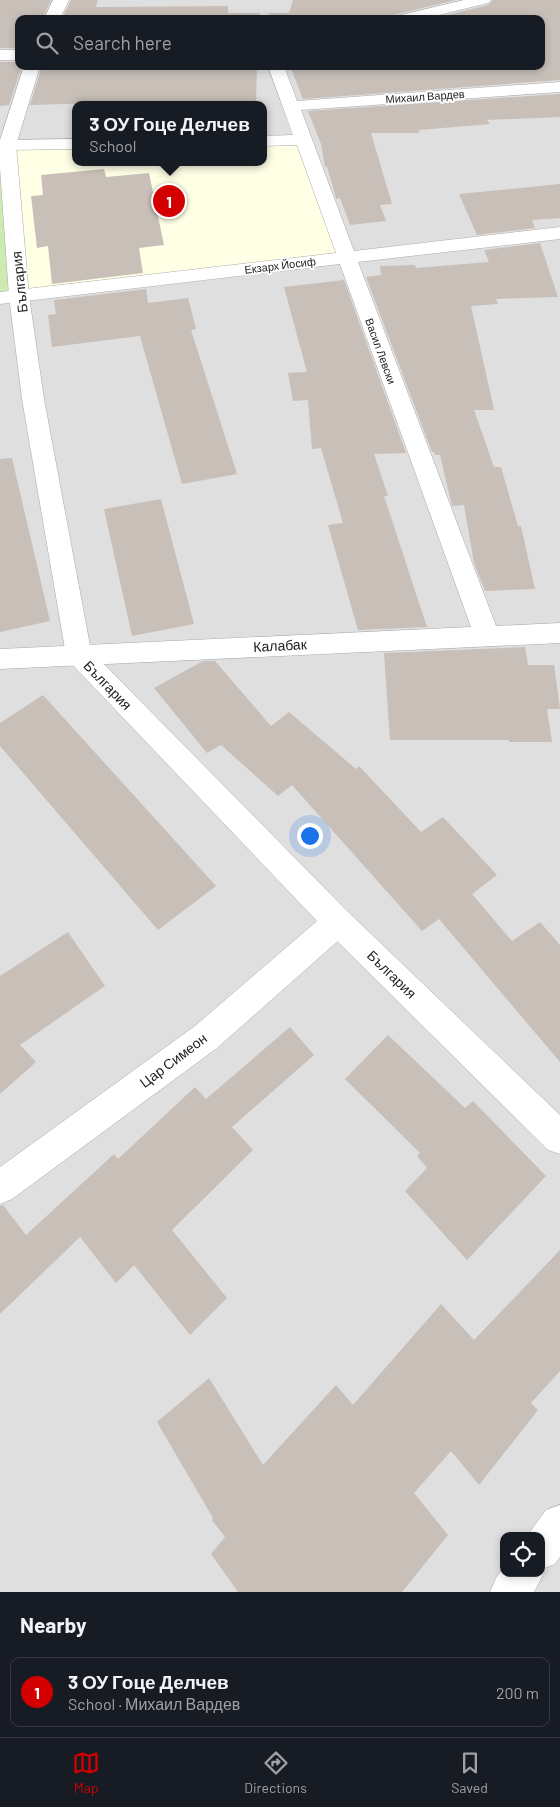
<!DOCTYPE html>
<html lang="en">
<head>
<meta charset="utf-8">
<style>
  :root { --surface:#171b24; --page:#242831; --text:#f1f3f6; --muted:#9ea1a6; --line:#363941; --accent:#d40000 }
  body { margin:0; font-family:Barlow,sans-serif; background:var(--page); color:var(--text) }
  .controls { position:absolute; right:15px; bottom:15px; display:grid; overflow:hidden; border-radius:10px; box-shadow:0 2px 8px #0003 }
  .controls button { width:45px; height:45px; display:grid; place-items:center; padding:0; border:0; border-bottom:1px solid var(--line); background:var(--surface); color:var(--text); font:25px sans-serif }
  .you { position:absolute; left:309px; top:835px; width:18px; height:18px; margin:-12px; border:4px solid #fff; border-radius:50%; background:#1a73e8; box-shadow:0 0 0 8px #1a73e833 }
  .badge { display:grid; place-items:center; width:32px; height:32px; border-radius:50%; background:var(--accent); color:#fff; font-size:16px; font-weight:700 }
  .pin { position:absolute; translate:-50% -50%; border:2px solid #fff; box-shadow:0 1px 5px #0006 }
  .popup { position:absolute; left:72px; top:101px; width:195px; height:65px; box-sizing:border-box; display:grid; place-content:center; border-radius:10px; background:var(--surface); filter:drop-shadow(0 1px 4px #0005); font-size:16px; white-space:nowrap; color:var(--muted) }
  .popup b { font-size:19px; color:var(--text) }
  .popup::after { content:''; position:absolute; left:50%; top:100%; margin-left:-10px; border:10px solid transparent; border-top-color:var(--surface) }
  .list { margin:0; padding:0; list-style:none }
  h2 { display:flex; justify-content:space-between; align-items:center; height:65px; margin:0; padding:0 20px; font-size:21px }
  h2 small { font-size:16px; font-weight:400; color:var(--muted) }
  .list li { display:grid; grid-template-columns:32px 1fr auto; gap:15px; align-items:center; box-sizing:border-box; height:70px; margin:0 10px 10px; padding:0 10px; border:1px solid var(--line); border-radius:10px }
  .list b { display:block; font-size:19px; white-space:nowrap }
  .list p { margin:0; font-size:16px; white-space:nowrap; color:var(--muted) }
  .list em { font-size:16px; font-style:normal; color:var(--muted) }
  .icon { flex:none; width:28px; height:28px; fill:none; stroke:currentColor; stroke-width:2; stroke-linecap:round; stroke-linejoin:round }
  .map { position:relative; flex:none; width:560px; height:1592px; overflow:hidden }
  .search { position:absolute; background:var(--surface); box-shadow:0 2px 8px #0003; left:15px; right:15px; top:15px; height:55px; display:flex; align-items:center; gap:12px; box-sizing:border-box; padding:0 18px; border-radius:10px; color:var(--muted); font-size:19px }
  .sheet { height:145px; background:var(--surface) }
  nav { display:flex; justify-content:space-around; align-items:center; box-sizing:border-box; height:70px; border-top:1px solid var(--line); background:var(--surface); font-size:14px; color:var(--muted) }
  nav a { display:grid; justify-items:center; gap:2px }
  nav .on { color:var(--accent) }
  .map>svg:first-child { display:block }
  .residential { fill:#e0dfdf; fill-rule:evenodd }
  .education { fill:#ffffe5 }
  .grass { fill:#cdebb0 }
  .building { fill:#c7bfb8 }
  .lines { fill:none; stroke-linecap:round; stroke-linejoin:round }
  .minor-casing { stroke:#a9a9a9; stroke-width:1 }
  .tertiary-casing { stroke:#a9a9a9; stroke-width:1 }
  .minor { fill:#fff; fill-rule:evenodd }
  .tertiary { fill:#fff; fill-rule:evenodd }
  .labels { text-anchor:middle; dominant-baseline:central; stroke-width:4; stroke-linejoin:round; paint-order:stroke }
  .far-street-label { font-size:11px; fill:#222; stroke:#fff }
  .street-label { font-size:14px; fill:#222; stroke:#fff }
</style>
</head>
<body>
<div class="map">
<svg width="560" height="1592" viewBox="0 0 560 1592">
  <rect width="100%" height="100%" fill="#f2efe9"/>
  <path class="residential" d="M 0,0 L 560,0 L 560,1592 L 0,1592 ZM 19,19 L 541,19 L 541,66 L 19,66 ZM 75,105 L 263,105 L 263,162 L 75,162 ZM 504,1536 L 541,1536 L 541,1573 L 504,1573 Z"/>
  <path class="education" d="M 303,140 L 346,257 L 19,296 L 7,145 L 75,144 L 75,162 L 263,162 L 263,141 Z"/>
  <path class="grass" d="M 0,160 L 19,296 L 0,298 Z"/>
  <path class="building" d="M 0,0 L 51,0 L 42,19 L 19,19 L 19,48 L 0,48 Z
    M 71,0 L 98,0 L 96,7 L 228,6 L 228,13 L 260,13 L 259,19 L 62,19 Z
    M 293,0 L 456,0 L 397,14 L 392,19 L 271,19 L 268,13 L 289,13 Z
    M 493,0 L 560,0 L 560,80 L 303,99 L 290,66 L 541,66 L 541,19 L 432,19 L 488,5 Z
    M 0,62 L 19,62 L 19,66 L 22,66 L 9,105 L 0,106 Z
    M 42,66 L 257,66 L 256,105 L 99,105 L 100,103 L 30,105 Z
    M 560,94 L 560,117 L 487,120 L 490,124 L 419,130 L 419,133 L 371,133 L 392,204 L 380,205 L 386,221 L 350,225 L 340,198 L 336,199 L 335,194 L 327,167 L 325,167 L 321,144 L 308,111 Z
    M 104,169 L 106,177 L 149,173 L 164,245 L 139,248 L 143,273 L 52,284 L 48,246 L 37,248 L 31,196 L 43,195 L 41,175 Z
    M 560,184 L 560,218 L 532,220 L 535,228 L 477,235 L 459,194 Z
    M 540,243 L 558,297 L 496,299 L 498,304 L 471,306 L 494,410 L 474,410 L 494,467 L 501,467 L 518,526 L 521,526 L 535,589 L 485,591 L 474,563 L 464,505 L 452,506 L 440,455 L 435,455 L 434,452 L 432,452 L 366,277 L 381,275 L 380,266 L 415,265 L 416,268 L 489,262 L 484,250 Z
    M 344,280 L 406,453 L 374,454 L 388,496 L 384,496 L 427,627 L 358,630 L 328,525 L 343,523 L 321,448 L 312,449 L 308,400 L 293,401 L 288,373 L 307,372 L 284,287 Z
    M 146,289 L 148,303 L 188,298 L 196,329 L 191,330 L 237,474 L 182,484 L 140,336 L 52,347 L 48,315 L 56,314 L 54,300 Z
    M 12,458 L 50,621 L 0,632 L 0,459 Z
    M 161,499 L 194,624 L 132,636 L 104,509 Z
    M 525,647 L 528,665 L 554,665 L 560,709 L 547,709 L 552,742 L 509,742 L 509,740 L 390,740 L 384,653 Z
    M 203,661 L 215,661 L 271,726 L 289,712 L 356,769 L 359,766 L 421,832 L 443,817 L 497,875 L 472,894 L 512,941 L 540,922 L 560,945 L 560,1062 L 439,919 L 422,931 L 292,785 L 278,796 L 221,745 L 207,753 L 154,688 Z
    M 43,695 L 216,886 L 158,930 L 0,746 L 0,723 Z
    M 68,932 L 105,986 L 20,1045 L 36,1062 L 0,1094 L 0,976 Z
    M 290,1027 L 314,1055 L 232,1127 L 253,1150 L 172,1230 L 227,1298 L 190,1335 L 134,1265 L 116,1283 L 80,1237 L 0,1314 L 0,1206 L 3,1205 L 26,1235 L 114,1154 L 118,1159 L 195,1087 L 206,1099 Z
    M 388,1035 L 465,1108 L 473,1101 L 546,1176 L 467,1260 L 405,1191 L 427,1168 L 417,1156 L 420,1153 L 345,1079 Z
    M 560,1250 L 560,1371 L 531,1403 L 538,1410 L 479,1485 L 451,1451 L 414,1493 L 448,1535 L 402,1592 L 238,1592 L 211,1554 L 225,1537 L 212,1520 L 213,1518 L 157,1422 L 209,1378 L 263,1465 L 336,1385 L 353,1405 L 441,1304 L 474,1340 Z"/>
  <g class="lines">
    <g class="minor-casing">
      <path id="minor" d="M 53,0 L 69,0 L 60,19 L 44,19 Z
        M 464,0 L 491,0 L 488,3 L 423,19 L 394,19 L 397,16 Z
        M 268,66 L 284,66 L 297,101 L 560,82 L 560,92 L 301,110 L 354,251 L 560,227 L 560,239 L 358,262 L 496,626 L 560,623 L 560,643 L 0,669 L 0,649 L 471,627 L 340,264 L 0,304 L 0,292 L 336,253 L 297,145 L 263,146 L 263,136 L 293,135 Z
        M 75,139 L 75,149 L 7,150 L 0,147 L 1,141 L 7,140 Z
        M 338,908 L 348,912 L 560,1115 L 560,1154 L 548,1150 L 328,932 L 323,922 L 328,912 Z
        M 560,1505 L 560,1557 L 555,1564 L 542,1569 L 544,1573 L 534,1592 L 490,1592 L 496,1578 L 504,1567 L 504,1573 L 541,1573 L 541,1536 L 527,1536 L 546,1510 Z"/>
    </g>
    <g class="tertiary-casing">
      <path id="tertiary" d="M 0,50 L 19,50 L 19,60 L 0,60 Z
        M 24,66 L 40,66 L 16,145 L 29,296 L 44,399 L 91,651 L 348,912 L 353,922 L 348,932 L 217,1048 L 12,1199 L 0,1204 L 0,1167 L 195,1026 L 317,921 L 70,662 L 66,655 L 22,399 L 9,296 L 0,168 L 0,140 Z"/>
    </g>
    <use href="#minor" class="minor"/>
    <use href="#tertiary" class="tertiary"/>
  </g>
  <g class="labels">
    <g class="far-street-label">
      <text transform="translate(425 96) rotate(-4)">Михаил Вардев</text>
      <text transform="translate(280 265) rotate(-7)">Екзарх Йосиф</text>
      <text transform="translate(381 351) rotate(70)">Васил Левски</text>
    </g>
    <g class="street-label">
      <text transform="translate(19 282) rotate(-96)">България</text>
      <text transform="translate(280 645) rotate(-3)">Калабак</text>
      <text transform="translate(108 685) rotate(46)">България</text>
      <text transform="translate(392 974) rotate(44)">България</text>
      <text transform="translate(173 1060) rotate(-37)">Цар Симеон</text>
    </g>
  </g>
</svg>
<div class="controls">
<button><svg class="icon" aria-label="locate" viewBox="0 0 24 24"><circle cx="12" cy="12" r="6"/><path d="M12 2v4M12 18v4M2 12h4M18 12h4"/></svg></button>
</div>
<div class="you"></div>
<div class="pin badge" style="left:169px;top:201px">1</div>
<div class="popup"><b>3 ОУ Гоце Делчев</b>School</div>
<div class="search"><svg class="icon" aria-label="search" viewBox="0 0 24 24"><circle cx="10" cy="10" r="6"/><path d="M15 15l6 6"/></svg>Search here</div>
</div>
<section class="sheet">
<h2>Nearby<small></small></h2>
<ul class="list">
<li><span class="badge">1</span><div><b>3 ОУ Гоце Делчев</b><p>School · Михаил Вардев</p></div><em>200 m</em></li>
</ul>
</section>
<nav>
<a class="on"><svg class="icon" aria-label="map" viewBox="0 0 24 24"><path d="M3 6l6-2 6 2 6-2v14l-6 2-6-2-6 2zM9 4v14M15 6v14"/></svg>Map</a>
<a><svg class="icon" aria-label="directions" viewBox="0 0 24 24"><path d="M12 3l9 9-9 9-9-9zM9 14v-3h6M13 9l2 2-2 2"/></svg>Directions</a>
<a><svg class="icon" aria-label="saved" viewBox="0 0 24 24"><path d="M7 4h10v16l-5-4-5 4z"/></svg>Saved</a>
</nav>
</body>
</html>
